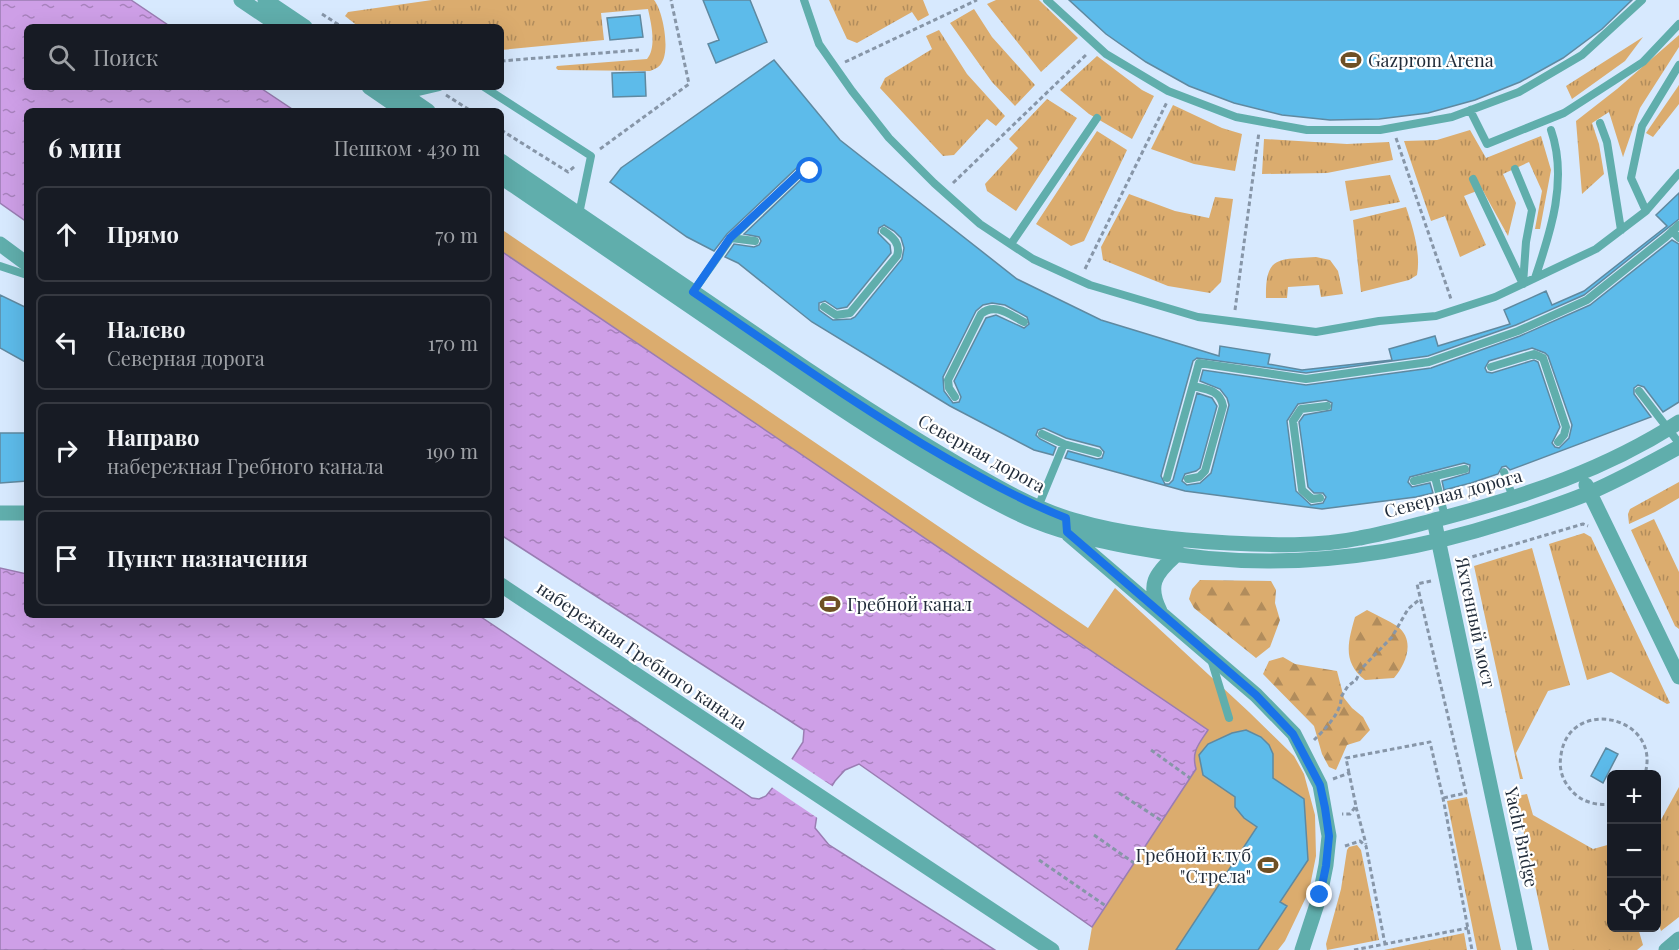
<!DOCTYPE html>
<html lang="ru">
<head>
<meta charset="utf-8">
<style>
  :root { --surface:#171b24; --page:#242831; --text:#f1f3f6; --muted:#9ea1a6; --line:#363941 }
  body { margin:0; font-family:"Playfair Display",serif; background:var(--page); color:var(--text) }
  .controls { position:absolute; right:18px; bottom:18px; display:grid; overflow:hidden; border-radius:9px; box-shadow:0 6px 24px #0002 }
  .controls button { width:54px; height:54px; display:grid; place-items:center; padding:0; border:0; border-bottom:2px solid var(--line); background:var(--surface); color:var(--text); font:30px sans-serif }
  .stop { position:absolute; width:18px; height:18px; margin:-14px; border:4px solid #1a73e8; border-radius:50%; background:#fff }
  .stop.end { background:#1a73e8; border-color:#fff; box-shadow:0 2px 6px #0008 }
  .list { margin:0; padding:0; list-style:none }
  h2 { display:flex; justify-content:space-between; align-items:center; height:78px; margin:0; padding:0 24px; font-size:26px }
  h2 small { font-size:20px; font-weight:400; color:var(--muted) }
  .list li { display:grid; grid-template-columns:39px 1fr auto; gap:18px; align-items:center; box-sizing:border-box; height:96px; margin:0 12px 12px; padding:0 12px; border:2px solid var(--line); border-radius:9px }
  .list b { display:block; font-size:22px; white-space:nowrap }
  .list p { margin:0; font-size:20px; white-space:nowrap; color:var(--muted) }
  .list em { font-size:20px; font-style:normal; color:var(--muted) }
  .icon { flex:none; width:33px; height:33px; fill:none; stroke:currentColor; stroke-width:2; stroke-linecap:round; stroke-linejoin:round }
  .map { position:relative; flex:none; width:1679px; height:950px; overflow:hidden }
  .search { position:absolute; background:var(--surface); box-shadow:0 6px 24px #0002; left:24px; top:24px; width:480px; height:66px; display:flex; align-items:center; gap:15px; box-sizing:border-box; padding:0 21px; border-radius:9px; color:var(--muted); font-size:22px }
  .panel { position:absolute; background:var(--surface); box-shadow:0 6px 24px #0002; left:24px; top:108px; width:480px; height:510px; border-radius:9px }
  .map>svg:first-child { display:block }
  .grass { fill:url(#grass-tufts) }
  .forest { fill:url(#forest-firs) }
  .pitch { fill:#dbac6e }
  .water { fill:url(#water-ripples); stroke:#9a7db3; stroke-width:1.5 }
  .pier { fill:#d7e9fe }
  .building { fill:#5dbbea; stroke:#5f89a0; stroke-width:1.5; fill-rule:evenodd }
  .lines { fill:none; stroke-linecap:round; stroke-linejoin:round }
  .path { stroke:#8796a8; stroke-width:3; stroke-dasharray:4.5 3; stroke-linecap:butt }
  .service { stroke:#60aeac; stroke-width:8 }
  .minor { stroke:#60aeac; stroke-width:15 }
  .route { stroke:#1a73e8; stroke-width:8 }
  .labels { text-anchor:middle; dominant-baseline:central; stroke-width:4.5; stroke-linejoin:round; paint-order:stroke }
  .poi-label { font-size:18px; fill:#222d3b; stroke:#fff; text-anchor:start }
  .street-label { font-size:18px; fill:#222d3b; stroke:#fff }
</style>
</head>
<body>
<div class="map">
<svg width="1679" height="950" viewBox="0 0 1679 950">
  <defs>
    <pattern id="grass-tufts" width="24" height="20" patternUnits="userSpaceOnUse" patternTransform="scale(1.5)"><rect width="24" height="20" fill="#dbac6e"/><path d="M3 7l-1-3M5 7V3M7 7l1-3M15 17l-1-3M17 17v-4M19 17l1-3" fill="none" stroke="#b18c5c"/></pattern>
    <pattern id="forest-firs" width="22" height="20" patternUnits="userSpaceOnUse" patternTransform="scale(1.5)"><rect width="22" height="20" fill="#dbac6e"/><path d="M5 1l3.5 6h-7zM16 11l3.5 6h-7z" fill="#b18c5c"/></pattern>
    <pattern id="water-ripples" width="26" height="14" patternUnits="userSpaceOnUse" patternTransform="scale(1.5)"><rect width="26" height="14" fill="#ce9fe7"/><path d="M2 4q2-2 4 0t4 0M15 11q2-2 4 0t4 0" fill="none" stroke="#a782bc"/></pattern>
  </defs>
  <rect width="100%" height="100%" fill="#d7e9fe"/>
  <path class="grass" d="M 432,0 L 654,0 C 663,11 670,49 662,62 C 660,67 655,69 650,71 L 558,70 L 556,68 L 557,66 L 647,59 C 657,47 651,23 648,9 L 601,13 L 604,40 L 501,50 L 501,27 L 359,27 L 345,16 L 348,12 Z
    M 829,0 L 923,0 L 929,15 L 918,21 L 912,12 L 857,43 L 847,39 Z
    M 996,0 L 1039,0 L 1078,38 L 1041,72 L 987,4 Z
    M 974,9 L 992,37 L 1035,85 L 1015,106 L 992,82 L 950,23 Z
    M 939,30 L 967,74 L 1005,116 L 996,126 L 987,119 L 954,155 L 943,156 L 880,88 L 885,78 L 932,49 L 926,36 Z
    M 1679,35 L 1679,47 L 1640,108 L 1623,157 L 1609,112 L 1592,123 L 1599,144 L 1604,174 L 1582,194 L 1576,121 L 1617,89 Z
    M 1643,37 L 1625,61 L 1572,99 L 1566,86 Z
    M 1097,56 L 1142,90 L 1154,96 L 1132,139 L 1089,114 L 1060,90 Z
    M 1679,85 L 1679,104 L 1653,137 L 1646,133 Z
    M 1047,99 L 1077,118 L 1016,211 L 987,191 L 985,184 L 1018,148 L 1009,139 Z
    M 1173,105 L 1222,128 L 1242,134 L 1235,171 L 1194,164 L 1151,149 Z
    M 1470,130 L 1486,158 L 1541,136 L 1551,170 L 1540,229 L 1535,229 L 1542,191 L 1529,162 L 1503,174 L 1516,203 L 1508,236 L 1482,189 L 1464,196 L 1486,245 L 1460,257 L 1445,216 L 1431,221 L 1404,141 L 1437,140 Z
    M 1097,131 L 1127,150 L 1084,241 L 1071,246 L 1036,224 Z
    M 1264,139 L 1347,144 L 1389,142 L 1393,160 L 1327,173 L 1262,174 Z
    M 1390,175 L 1400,202 L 1350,211 L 1345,181 Z
    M 1129,194 L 1175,211 L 1209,218 L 1215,197 L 1233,199 L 1221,282 L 1210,293 L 1168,286 L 1103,260 L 1101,247 Z
    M 1406,207 C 1413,228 1421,253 1417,275 L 1409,280 L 1361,292 L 1353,220 Z
    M 1316,257 L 1330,260 L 1338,271 L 1343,294 L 1321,297 L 1319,285 L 1288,287 L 1287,298 L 1266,298 C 1265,254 1280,260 1316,257 Z
    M 1679,482 L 1679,498 L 1655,512 L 1629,524 L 1628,514 L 1630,509 Z
    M 1654,519 L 1679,572 L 1679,629 L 1675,626 L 1631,530 Z
    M 1584,533 L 1591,537 L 1670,703 L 1667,704 L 1611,672 L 1587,680 L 1549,544 Z
    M 1532,548 L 1570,685 L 1548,691 L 1516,753 L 1523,779 L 1520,779 L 1474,566 Z
    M 1679,787 L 1679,917 L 1661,931 L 1656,916 L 1657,827 Z
    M 1527,794 L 1533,815 L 1593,849 L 1611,844 L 1612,928 L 1638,928 L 1643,945 L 1637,950 L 1549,950 L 1516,796 Z
    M 1467,797 L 1501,950 L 1477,950 L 1447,801 Z
    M 1357,845 L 1361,850 L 1379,940 L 1327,950 L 1326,944 L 1341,889 L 1347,850 L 1349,847 Z
    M 1464,933 L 1467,950 L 1384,950 Z"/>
  <path class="forest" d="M 1200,580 L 1271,581 L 1276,590 L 1275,603 L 1280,620 L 1270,647 L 1256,658 L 1194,608 L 1189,599 L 1192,589 Z
    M 1367,610 C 1376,615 1388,620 1397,626 C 1416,640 1406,664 1394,678 L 1365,680 C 1342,662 1348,642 1355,617 Z
    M 1283,657 L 1295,664 L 1337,671 L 1344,698 L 1352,708 L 1363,717 L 1370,730 L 1360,741 L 1347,745 L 1336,770 L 1329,767 L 1322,754 L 1314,726 L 1263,674 L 1269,661 Z"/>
  <path class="pitch" d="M 501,229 L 1088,628 L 1115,588 L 1249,712 L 1294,756 L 1304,774 L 1315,815 L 1316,856 L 1309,891 L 1285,941 L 1278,950 L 1088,950 L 1092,927 L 859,764 L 501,535 Z"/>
  <path class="water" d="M 0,0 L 131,0 L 171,27 L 27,27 L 27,87 L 259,87 L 295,111 L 27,111 L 27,222 L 0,203 Z
    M 501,251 L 1208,730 C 1199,744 1191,751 1196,769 L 1092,927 L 859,764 L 845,770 L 835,781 L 818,808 L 815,828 L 829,845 L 995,950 L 0,950 L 0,568 L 27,574 L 27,615 L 478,615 L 752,798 L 759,799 L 766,796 L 778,781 L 803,742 L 804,730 L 501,535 Z"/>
  <path class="pier" d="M 790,758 L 835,788 L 820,809 L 819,819 L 770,786 Z"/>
  <path class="building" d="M 703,0 L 750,0 L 767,42 L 716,63 L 708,44 L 719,40 Z
    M 1069,0 L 1632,0 L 1602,29 L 1563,58 L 1520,82 L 1475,100 L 1428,113 L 1379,119 L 1330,120 L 1282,115 L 1234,103 L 1189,86 L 1146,62 L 1106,34 Z
    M 640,15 L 643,37 L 610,40 L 607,18 Z
    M 774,60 L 840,140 L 1017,279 L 1101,320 L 1219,356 L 1220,346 L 1270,354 L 1268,364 L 1302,370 L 1392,360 L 1389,349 L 1435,336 L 1438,346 L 1510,324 L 1504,310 L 1546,291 L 1552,305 L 1584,291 L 1667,226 L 1656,215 L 1679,193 L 1679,219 L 1584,295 L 1516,325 L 1428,356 L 1306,373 L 1197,358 L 1193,361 L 1161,476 L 1165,484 L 1169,484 L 1173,480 L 1197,393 L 1212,398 L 1217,406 L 1200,468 L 1196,471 L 1185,474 L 1182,481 L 1187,485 L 1200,483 L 1211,473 L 1229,405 L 1227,398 L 1220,389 L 1200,381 L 1203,370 L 1306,385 L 1431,368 L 1520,336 L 1590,305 L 1672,240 L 1679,244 L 1679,402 L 1663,412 L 1644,387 L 1638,385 L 1634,388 L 1634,394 L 1651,417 L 1510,470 L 1506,466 L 1502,467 L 1498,474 L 1471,483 L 1444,490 L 1442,481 L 1469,473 L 1470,465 L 1464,463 L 1410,477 L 1408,482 L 1412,487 L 1430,483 L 1433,493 L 1416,497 L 1322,509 L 1185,491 L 1065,458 L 1068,451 L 1097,459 L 1102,458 L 1104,452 L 1100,447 L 1066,438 L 1044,428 L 1038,430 L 1036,435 L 1040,439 L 1056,447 L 1053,455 L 1034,450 L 950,406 L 812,322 L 738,263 L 725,257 L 734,244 L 754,247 L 759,245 L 761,241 L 759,237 L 744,234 L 806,175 L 811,177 L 815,175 L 816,169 L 810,162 L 802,163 L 727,234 L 714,251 L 687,237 L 610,182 L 621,168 ZM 884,225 L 894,231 L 901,238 L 904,248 L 902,259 L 855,317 L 851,319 L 833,320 L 819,310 L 819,303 L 825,301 L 837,309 L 847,307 L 891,253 L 890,245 L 878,233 L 879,228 ZM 992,303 L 1005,305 L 1027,317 L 1029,324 L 1024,328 L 996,315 L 986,318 L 954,381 L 961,397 L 959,402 L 953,403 L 944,391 L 943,377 L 976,311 L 983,305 ZM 1532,348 L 1545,353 L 1548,356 L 1572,425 L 1569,438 L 1559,448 L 1555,447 L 1552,443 L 1560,427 L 1538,362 L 1534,360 L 1492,373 L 1487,372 L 1485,368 L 1489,361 ZM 1326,400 L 1332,403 L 1331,410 L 1304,415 L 1299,422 L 1308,487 L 1314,493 L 1323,493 L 1326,497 L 1323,503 L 1311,505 L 1296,491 L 1287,421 L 1298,404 Z
    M 645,72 L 646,96 L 613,97 L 612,73 Z
    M 0,295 L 27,308 L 27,363 L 0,348 Z
    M 0,433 L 27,433 L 27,481 L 0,483 Z
    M 1246,730 L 1261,737 L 1269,745 L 1273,754 L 1273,778 L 1304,799 L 1308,860 L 1280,902 L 1287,906 L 1258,950 L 1176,950 L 1257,827 L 1244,818 L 1235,807 L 1235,797 L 1203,775 L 1199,755 L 1208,744 L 1232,733 Z
    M 1606,748 L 1618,754 L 1603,783 L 1591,776 Z"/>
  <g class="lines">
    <path class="path" d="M 322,14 L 342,27
      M 501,61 L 639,50
      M 845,62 L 977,0
      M 446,95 L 471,111
      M 501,130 L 568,172 L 575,166
      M 1396,138 L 1451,299
      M 600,149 L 689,84 L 671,0
      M 953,183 L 1088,53
      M 1085,269 L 1167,102
      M 1235,310 L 1259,132
      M 1458,561 L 1583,524 L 1588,526
      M 1431,581 L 1417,584 L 1466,793 L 1443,798
      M 1314,740 C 1325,729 1342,712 1341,697 L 1348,686 L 1356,680 L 1362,668 L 1392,637 L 1408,609 L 1420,599
      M 1151,750 L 1190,778
      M 1349,773 L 1346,758 L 1430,742 L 1443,798 L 1472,950
      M 1333,779 L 1349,773 L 1356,806 L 1350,814 L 1342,814
      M 1119,793 L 1162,821
      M 1612,804 C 1594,806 1578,801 1568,786 C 1561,777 1559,766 1561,755 C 1569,696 1662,715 1645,774
      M 1356,807 L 1366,844
      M 1094,835 L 1134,863
      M 1345,846 L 1360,841 L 1366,846 L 1385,944
      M 1039,860 L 1106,906
      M 1354,950 L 1468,928"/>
    <path class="service" d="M 804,0 L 819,44 L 852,91 L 889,138 L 934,183 L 980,224 L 1033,259 L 1090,285 L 1198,317 L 1316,332 L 1379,321 L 1436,316 L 1495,297 L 1596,249 L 1646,211 L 1679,173
      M 1047,0 L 1106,54 L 1168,91 L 1236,117 L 1307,130 L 1380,130 L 1452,117 L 1519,92 L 1582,55 L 1642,0
      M 484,87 L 591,156 L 579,214
      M 405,95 L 439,87
      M 1470,110 L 1487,144 L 1564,113 L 1643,62 L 1679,24
      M 1600,123 L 1607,142 L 1621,230
      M 1515,169 L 1532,210 L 1526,242 L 1523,284
      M 1473,179 L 1522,282
      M 1646,211 L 1631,178 L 1642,126 L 1679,65
      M 1672,231 L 1679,238
      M 731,238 L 806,167 L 810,171
      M 1011,244 L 1097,118
      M 0,266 L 27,275
      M 1535,278 C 1551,231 1568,179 1551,130
      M 693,292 L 731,238 L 755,241
      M 824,307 L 836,315 L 850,313 L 897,256 C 901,244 893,237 884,231
      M 1491,367 L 1534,354 L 1543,358 L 1566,427 L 1564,435 L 1558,442
      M 1639,391 L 1679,443
      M 955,397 L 949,388 L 948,380 L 981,314 C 995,302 1010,315 1024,322
      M 1042,434 L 1064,444 L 1098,453
      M 1504,472 L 1513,498
      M 1435,477 L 1445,517
      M 1167,478 L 1199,363 L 1306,379 L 1429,362 L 1518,331 L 1587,300 L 1666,237 L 1679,225
      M 1188,479 L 1199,477 L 1205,471 L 1223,406 C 1220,390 1206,389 1193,386
      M 1414,481 L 1465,469
      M 1320,498 L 1312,499 L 1302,490 L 1293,421 L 1301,409 L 1327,406
      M 1038,507 L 1064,444
      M 1211,659 L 1229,718"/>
    <path class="minor" d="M 241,0 L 281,27
      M 265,0 L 305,27
      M 369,87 L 404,111
      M 393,87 L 428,111
      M 501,161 C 602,230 704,299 805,368 C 856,402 908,435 961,466 C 997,487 1033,508 1073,520 C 1124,535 1176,540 1229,543 C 1272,545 1317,547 1360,538 C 1388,533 1415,525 1443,518 C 1526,496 1606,469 1679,422
      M 501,177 C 597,242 692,308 788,373 C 842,410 897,446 954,479 C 980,494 1007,510 1035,521 C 1070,535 1106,542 1143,549 C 1266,573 1386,560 1505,522 C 1534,513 1563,504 1591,492 C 1621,479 1650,463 1679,447
      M 0,244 L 27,264
      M 1586,485 L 1679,677
      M 0,513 L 27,513
      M 1434,520 L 1525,950
      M 1068,534 L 1256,695 L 1294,734 L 1320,785 L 1329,836 L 1326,865 L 1320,895 L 1302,950
      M 501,585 L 1052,950
      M 1160,611 C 1147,585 1155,574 1175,556 L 1176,548
      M 1666,950 L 1679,939"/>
  </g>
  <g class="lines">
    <path class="route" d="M 810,171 L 806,167 L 730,238 L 693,292 C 777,349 860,408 948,459 C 987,481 1025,502 1066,518 L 1067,532 L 1256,695 L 1293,734 L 1320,785 L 1325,808 L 1329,836 L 1326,866 L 1320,895"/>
  </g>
  <defs>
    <g id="stadium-bare" transform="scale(1.62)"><path d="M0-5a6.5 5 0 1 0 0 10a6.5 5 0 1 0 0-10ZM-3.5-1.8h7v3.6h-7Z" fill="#6e5025" stroke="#fff" stroke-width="2.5" paint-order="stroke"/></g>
  </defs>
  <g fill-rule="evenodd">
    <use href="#stadium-bare" x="1351" y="60"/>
    <use href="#stadium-bare" x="830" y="604"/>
    <use href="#stadium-bare" x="1268" y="865"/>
  </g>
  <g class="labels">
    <g class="poi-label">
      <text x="1368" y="60">Gazprom Arena</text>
      <text x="847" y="604">Гребной канал</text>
      <text x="1251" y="855" text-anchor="end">Гребной клуб<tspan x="1251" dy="21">"Стрела"</tspan></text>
    </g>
    <g class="street-label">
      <text transform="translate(982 453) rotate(29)">Северная дорога</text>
      <text transform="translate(1453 493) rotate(-15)">Северная дорога</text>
      <text transform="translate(1476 622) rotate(78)">Яхтенный мост</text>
      <text transform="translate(642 655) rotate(34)">набережная Гребного канала</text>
      <text transform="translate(1522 837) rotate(78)">Yacht Bridge</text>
    </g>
  </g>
</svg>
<div class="controls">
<button>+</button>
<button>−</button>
<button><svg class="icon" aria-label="locate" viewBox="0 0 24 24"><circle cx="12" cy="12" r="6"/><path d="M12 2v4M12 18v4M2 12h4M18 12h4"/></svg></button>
</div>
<div class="stop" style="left:810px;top:171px"></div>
<div class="stop end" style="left:1320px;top:895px"></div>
<div class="search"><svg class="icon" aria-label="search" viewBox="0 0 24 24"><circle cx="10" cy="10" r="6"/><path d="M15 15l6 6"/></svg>Поиск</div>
<section class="panel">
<h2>6 мин<small>Пешком · 430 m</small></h2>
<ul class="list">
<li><svg class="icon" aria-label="ahead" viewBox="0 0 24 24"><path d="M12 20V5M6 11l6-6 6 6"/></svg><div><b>Прямо</b></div><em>70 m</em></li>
<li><svg class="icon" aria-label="left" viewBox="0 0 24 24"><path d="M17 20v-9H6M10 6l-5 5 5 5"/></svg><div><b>Налево</b><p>Северная дорога</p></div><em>170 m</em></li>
<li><svg class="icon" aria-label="right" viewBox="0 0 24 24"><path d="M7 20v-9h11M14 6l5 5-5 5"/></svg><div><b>Направо</b><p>набережная Гребного канала</p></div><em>190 m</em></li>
<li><svg class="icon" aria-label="arrive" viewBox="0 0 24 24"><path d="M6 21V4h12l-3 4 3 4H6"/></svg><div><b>Пункт назначения</b></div></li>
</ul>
</section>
</div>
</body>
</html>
